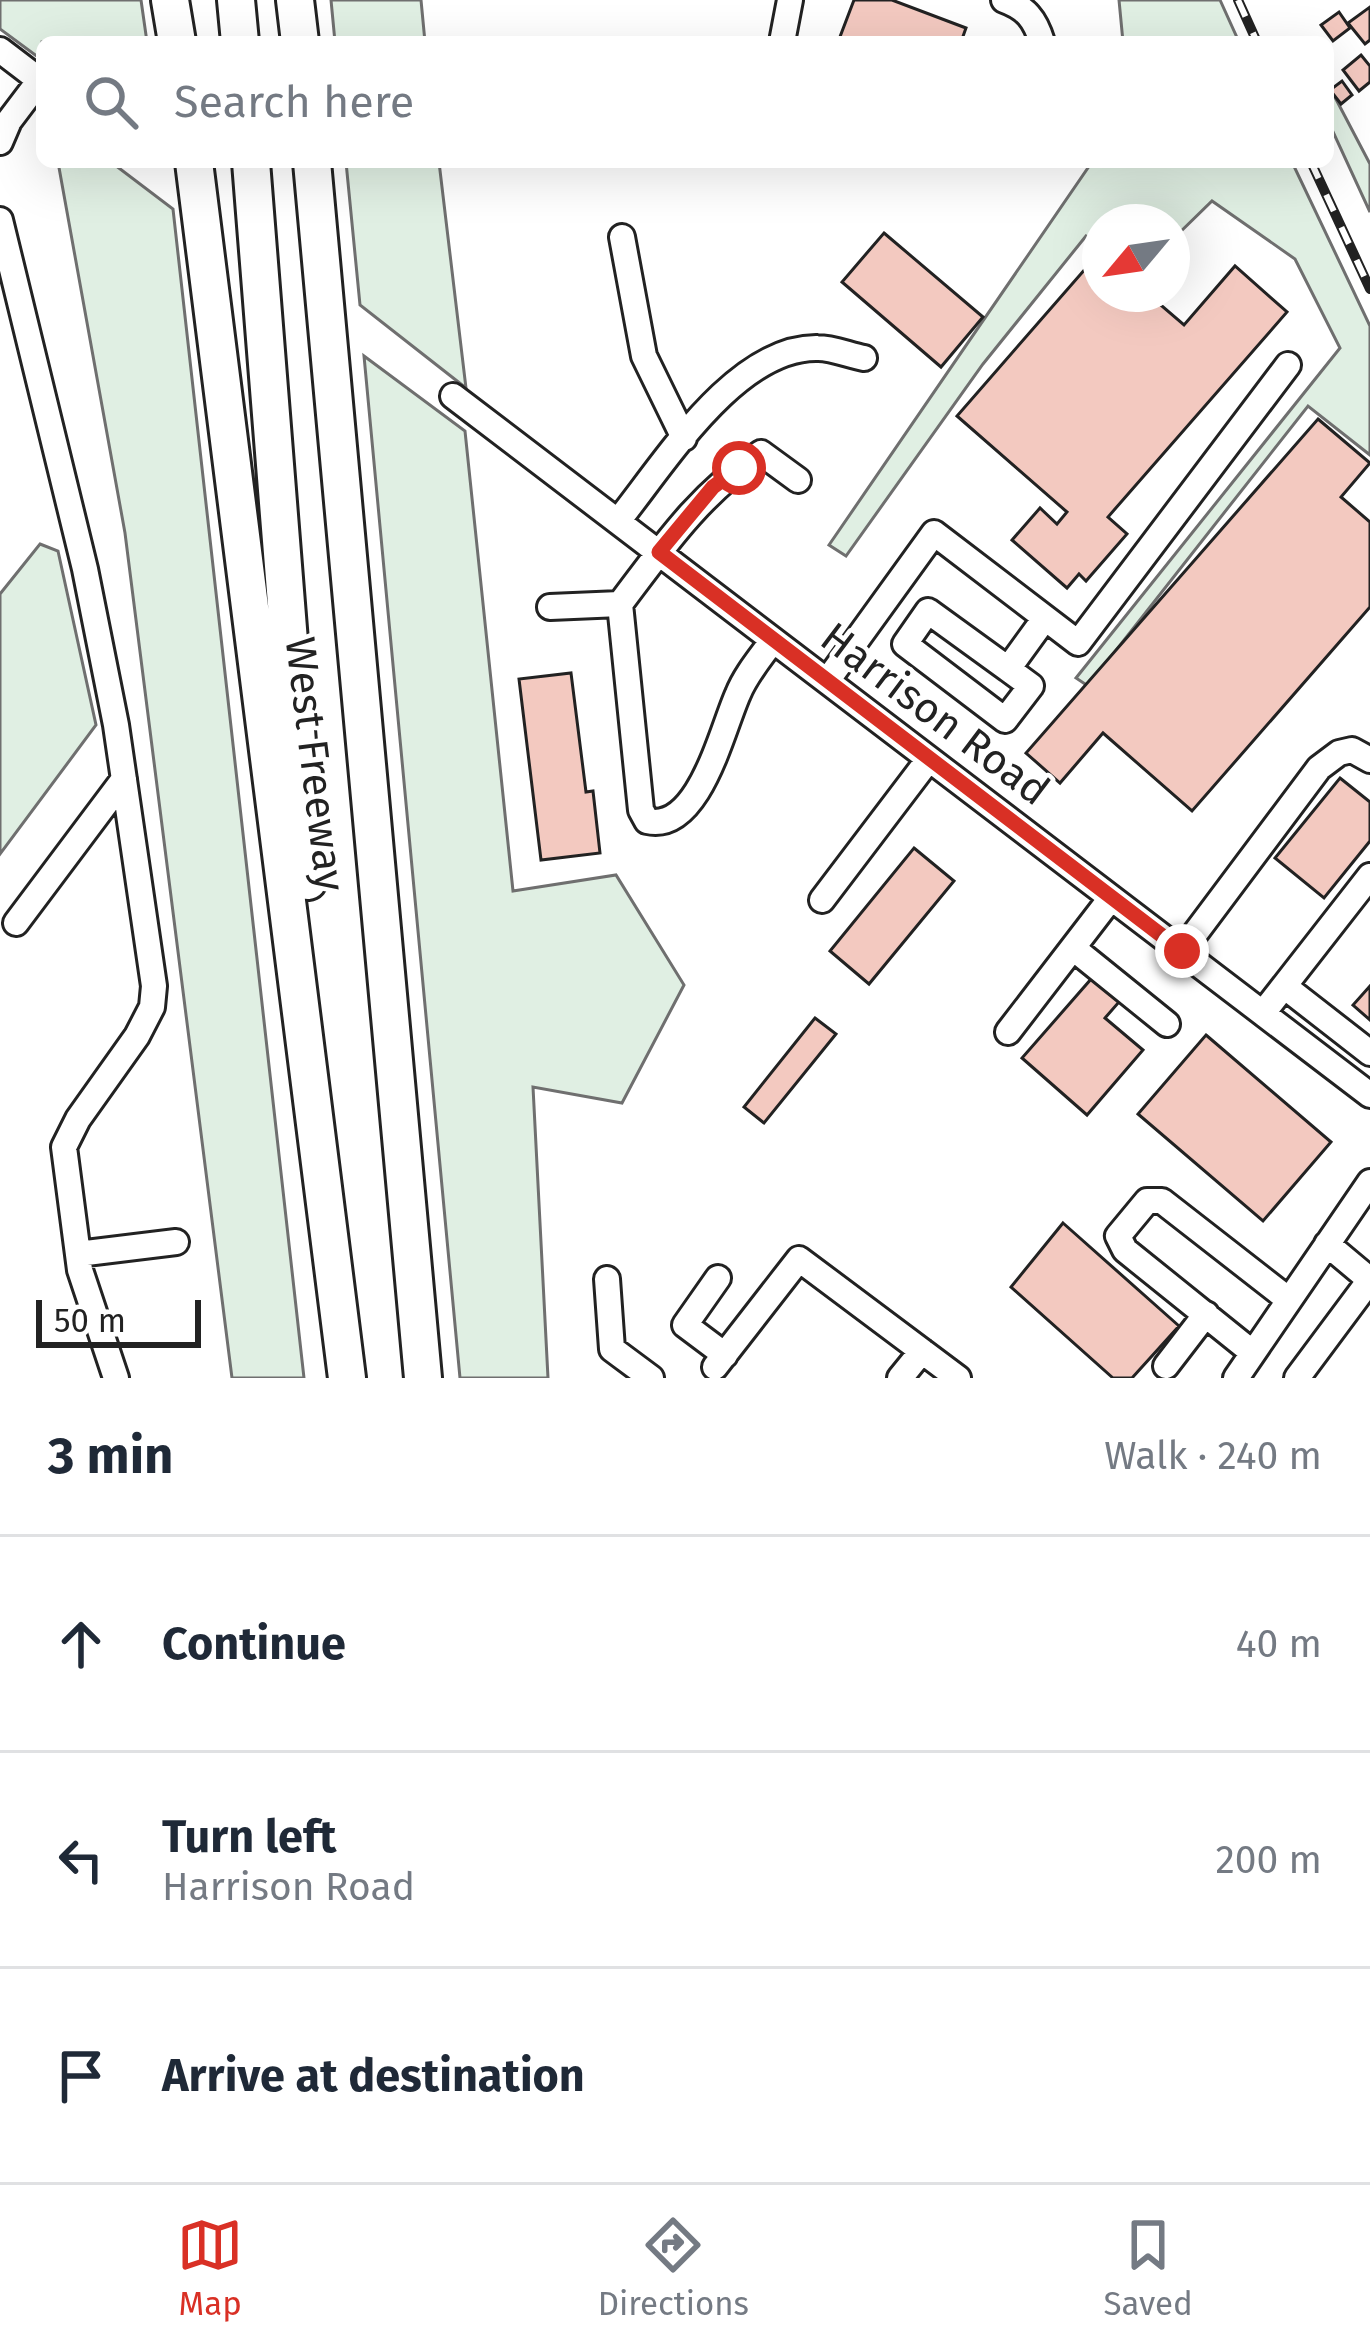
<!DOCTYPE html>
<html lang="en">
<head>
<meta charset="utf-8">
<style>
  :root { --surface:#fff; --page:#f2f2f3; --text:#1f2937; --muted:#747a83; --line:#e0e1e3; --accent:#d93025 }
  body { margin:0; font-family:"Fira Sans",sans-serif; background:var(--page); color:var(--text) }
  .compass { position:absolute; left:1082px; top:204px; width:108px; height:108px; border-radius:50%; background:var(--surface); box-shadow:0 12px 48px #0002; rotate:241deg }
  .scale { position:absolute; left:36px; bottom:30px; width:165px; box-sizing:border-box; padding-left:12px; border:6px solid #222; border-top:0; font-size:33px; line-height:42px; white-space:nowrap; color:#222; -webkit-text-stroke:9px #fff; paint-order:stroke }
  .stop { position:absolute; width:36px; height:36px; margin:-27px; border:9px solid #d93025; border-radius:50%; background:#fff }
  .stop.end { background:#d93025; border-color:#fff; box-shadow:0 3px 12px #0008 }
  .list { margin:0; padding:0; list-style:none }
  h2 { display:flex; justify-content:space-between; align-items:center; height:156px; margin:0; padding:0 48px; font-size:51px }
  h2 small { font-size:39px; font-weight:400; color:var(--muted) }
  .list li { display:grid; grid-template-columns:78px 1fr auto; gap:36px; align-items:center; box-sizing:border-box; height:216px; padding:0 48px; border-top:3px solid var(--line) }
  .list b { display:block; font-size:45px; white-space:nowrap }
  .list p { margin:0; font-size:39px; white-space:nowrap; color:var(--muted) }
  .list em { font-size:39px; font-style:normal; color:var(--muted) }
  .icon { flex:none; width:66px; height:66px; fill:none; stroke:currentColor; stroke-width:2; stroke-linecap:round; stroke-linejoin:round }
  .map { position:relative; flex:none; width:1370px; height:1378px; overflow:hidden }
  .search { position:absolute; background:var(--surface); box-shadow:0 12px 48px #0002; left:36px; right:36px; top:36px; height:132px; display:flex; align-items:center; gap:30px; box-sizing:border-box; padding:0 42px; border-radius:18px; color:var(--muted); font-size:45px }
  .sheet { height:804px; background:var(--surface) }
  nav { display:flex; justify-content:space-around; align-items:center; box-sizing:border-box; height:168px; border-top:3px solid var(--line); background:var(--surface); font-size:33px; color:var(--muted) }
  nav a { display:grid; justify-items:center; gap:6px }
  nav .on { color:var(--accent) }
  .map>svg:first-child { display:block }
  .green { fill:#e0efe3; stroke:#6f6f6f; stroke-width:3 }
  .building { fill:#f3c9c0; stroke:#222; stroke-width:3 }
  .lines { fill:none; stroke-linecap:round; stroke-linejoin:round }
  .minor-casing { stroke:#222; stroke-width:30 }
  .highway-casing { stroke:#222; stroke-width:42 }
  .minor { stroke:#fff; stroke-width:24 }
  .highway { stroke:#fff; stroke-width:36 }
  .rail-casing { stroke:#222; stroke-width:10 }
  .rail { stroke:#fff; stroke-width:6; stroke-dasharray:18; stroke-linecap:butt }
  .route { stroke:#d93025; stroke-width:15 }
  .labels { text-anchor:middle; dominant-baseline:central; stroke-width:9; stroke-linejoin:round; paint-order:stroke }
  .street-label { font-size:42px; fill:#222; stroke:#fff }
</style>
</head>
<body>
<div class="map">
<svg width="1370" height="1378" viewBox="0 0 1370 1378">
  <rect width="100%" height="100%" fill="#fff"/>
  <path class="green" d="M 0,0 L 141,0 L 147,42 L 42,42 L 42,60 L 0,29 Z
    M 331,0 L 421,0 L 425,42 L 335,42 Z
    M 1220,0 L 1239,42 L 1123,42 L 1119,0 Z
    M 1328,84 L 1370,164 L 1370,212 L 1328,121 Z
    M 58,162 L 111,162 L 173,209 L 304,1378 L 232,1378 L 125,533 Z
    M 346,162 L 439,162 L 466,388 L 360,305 Z
    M 1092,162 L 1292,162 L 1370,326 L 1370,455 L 1308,406 L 1088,686 L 1076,678 L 1340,348 L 1295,259 L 1212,201 L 1172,240 L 1172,222 L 1100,222 L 1100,244 L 1086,236 L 983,364 L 846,556 L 829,545 Z
    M 364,356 L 465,431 L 513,891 L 616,875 L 684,985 L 622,1103 L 533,1087 L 548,1378 L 460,1378 Z
    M 40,544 L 58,551 L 96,725 L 0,854 L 0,594 Z"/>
  <path class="building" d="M 854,0 L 892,0 L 966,28 L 961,42 L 838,42 Z
    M 1370,7 L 1370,40 L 1365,44 L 1348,23 Z
    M 1339,12 L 1350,28 L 1333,41 L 1321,25 Z
    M 1361,55 L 1370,66 L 1370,82 L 1359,91 L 1343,70 Z
    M 1342,81 L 1352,95 L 1341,104 L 1330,90 Z
    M 884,233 L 983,317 L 941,367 L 842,282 Z
    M 1100,252 L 1100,294 L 1148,294 L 1184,325 L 1235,266 L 1287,312 L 1108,517 L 1127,534 L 1086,581 L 1079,574 L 1067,588 L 1012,540 L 1040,508 L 1057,524 L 1067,512 L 957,416 Z
    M 1318,419 L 1370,463 L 1341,497 L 1370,522 L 1370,607 L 1192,811 L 1103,733 L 1060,783 L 1026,753 Z
    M 571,673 L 586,792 L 593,791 L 600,853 L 541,860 L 519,679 Z
    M 1340,778 L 1370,802 L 1370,841 L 1324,898 L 1275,858 Z
    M 914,848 L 954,881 L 869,984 L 830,951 Z
    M 1092,978 L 1119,1002 L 1105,1018 L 1143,1050 L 1087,1115 L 1022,1058 Z
    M 1370,986 L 1370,1020 L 1353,1005 Z
    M 815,1018 L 836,1034 L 764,1123 L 744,1107 Z
    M 1206,1035 L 1331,1142 L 1263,1221 L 1138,1114 Z
    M 1063,1223 L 1179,1326 L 1132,1378 L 1113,1378 L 1011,1287 Z"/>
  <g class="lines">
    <g class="minor-casing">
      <path id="minor" d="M 1004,0 C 1026,8 1035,19 1042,42
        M 782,42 L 790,0
        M 0,50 L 42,82
        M 0,142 L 9,121 L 40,80
        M 0,220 L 85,569 L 116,725 L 154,986 L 152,1007 L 137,1036 L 78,1119 L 64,1147 L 80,1270 L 116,1378
        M 622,237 L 644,356 L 684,438
        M 453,396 L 1370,1095
        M 618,521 C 664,464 736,346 818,348 C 832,348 849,355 864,358
        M 550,607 L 620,604
        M 773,640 C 761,657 746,674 738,694 C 722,729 699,833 647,821 L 641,810 L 620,604 C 663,547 700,493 761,453 L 798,480
        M 1008,669 L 1031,686 L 1005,720 L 905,644 L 928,611 L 1008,669 L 1045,618
        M 827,681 L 934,533 L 1078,643 L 1288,365
        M 822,900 L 929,759
        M 16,923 L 124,779
        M 1073,948 L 1167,1024
        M 1182,951 L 1319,768 L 1339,753 L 1352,750 L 1370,760
        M 1284,986 L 1370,1053
        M 1263,1013 L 1370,876
        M 1008,1032 L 1111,898
        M 78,1254 L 176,1242
        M 718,1278 L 685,1325 L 725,1355
        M 607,1279 L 612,1349 L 651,1378
        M 1253,1353 L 1125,1250 L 1118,1236 L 1147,1201 L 1162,1201 L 1289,1300
        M 1166,1366 L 1206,1314
        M 715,1367 L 799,1259 L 958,1378
        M 900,1378 L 922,1351
        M 1236,1378 L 1370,1182
        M 1297,1378 L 1370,1280 L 1327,1244"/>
    </g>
    <g class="highway-casing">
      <path id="highway" d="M 170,0 L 177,42
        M 236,0 L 240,42
        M 295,0 L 300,42
        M 194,162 L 347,1378
        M 251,162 L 308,881
        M 312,162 L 423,1378"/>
    </g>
    <use href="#minor" class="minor"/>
    <use href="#highway" class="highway"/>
    <g class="rail-casing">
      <path id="rail" d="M 1238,0 L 1257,42
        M 1311,162 L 1370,289"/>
    </g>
    <use href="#rail" class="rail"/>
  </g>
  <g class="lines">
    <path class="route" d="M 739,468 L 713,487 L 659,552 L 1182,951"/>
  </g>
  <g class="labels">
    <g class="street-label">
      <text transform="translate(935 714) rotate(37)">Harrison Road</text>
      <text transform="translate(315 764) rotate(83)">West Freeway</text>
    </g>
  </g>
</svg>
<svg class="compass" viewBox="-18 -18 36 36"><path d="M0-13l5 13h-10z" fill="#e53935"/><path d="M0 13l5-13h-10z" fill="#747a83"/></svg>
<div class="scale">50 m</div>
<div class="stop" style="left:739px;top:468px"></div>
<div class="stop end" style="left:1182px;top:951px"></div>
<div class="search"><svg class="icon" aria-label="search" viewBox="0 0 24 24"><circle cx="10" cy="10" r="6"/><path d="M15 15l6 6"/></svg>Search here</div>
</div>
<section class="sheet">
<h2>3 min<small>Walk · 240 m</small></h2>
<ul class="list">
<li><svg class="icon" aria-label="ahead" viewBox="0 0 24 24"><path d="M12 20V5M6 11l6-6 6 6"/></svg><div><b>Continue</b></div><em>40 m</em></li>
<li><svg class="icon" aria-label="left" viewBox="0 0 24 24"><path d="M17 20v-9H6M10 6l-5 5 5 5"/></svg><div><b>Turn left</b><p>Harrison Road</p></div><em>200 m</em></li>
<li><svg class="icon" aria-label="arrive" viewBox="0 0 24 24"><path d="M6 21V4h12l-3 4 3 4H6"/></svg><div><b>Arrive at destination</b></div></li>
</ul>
</section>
<nav>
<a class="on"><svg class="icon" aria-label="map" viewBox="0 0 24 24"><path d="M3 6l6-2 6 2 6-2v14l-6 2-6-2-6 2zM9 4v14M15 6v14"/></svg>Map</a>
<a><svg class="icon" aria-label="directions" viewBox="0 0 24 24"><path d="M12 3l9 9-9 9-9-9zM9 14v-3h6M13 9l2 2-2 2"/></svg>Directions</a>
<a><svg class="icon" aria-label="saved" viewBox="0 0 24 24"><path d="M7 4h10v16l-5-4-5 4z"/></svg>Saved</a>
</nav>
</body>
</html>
